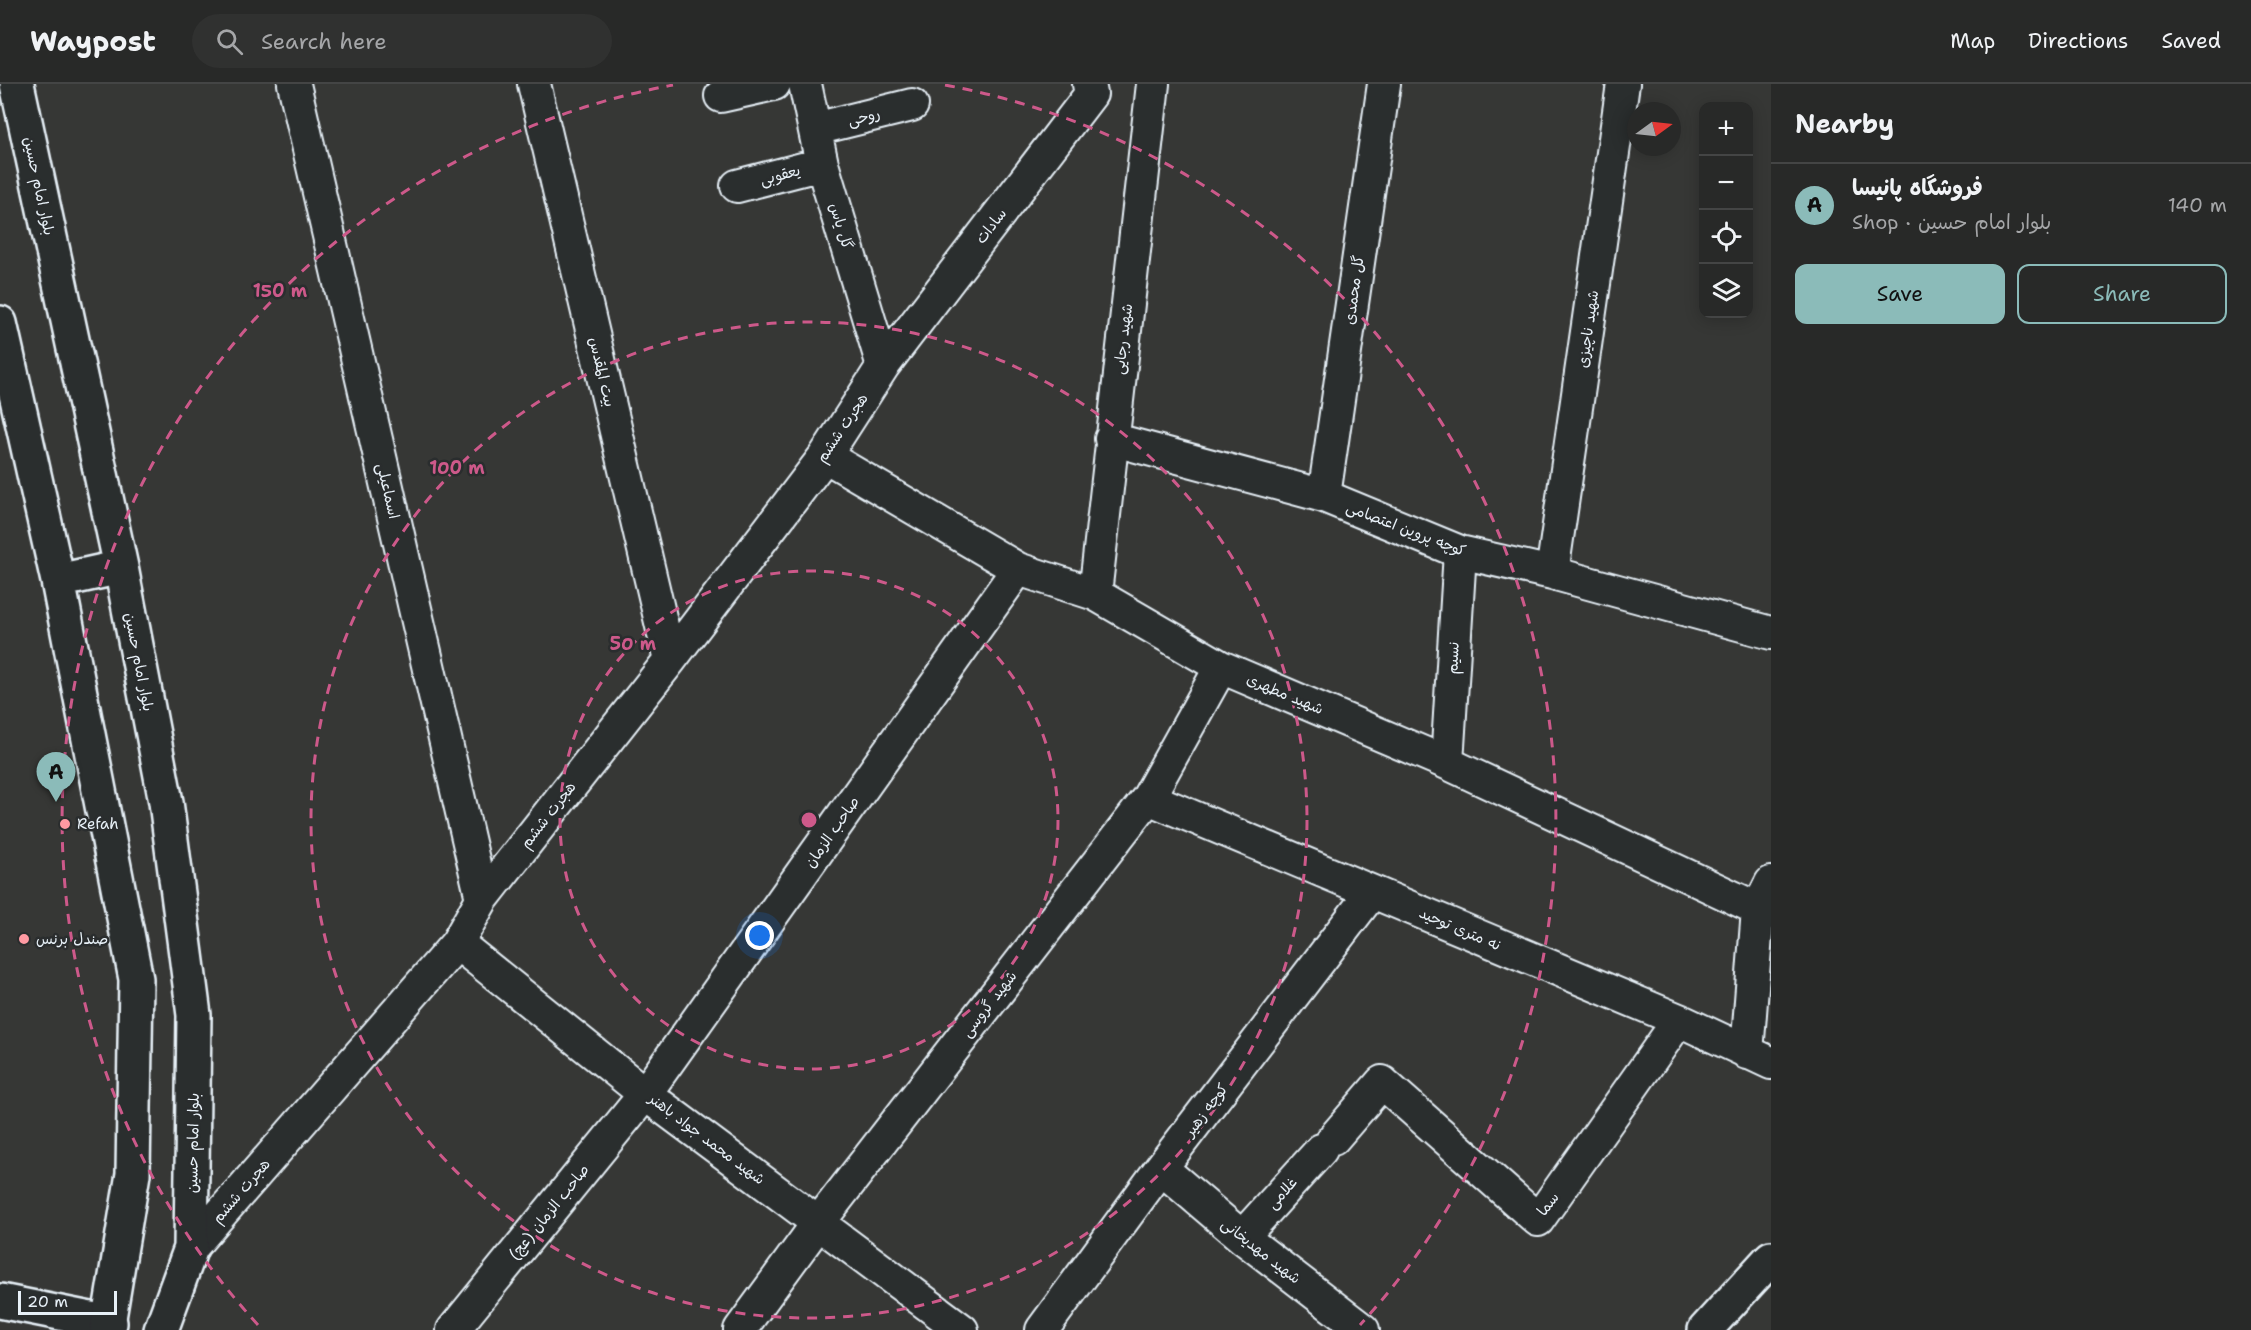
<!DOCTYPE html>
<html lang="en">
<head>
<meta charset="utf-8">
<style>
  :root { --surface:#282928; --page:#303130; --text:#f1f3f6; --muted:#a5a6a8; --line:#444545; --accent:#8bbbb9 }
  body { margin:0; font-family:"Shantell Sans","Playpen Sans Arabic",sans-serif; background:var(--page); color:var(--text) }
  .controls { position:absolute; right:18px; top:18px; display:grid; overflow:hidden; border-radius:12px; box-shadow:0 3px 15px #0003 }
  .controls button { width:54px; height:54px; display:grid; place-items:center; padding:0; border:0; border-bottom:2px solid var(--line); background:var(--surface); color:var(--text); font:30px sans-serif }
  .compass { position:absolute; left:1627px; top:18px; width:54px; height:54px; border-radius:50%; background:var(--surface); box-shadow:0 3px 15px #0003; rotate:75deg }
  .scale { position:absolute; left:18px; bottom:15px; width:99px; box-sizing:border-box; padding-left:6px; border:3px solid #e8f1f8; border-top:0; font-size:16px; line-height:21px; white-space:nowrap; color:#e8f1f8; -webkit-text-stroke:4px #2a2d2e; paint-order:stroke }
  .you { position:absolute; left:760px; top:852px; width:21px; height:21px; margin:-15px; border:4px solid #fff; border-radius:50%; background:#1a73e8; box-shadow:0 0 0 9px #1a73e833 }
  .badge { display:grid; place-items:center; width:39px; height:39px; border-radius:50%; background:var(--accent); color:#111; font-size:20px; font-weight:700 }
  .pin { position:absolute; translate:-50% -50px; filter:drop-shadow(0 2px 3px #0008) }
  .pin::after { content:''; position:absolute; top:32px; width:21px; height:18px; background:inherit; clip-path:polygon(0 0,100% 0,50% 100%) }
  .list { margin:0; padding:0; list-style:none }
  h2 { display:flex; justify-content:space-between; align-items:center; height:78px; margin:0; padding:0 24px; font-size:26px }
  h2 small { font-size:20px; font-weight:400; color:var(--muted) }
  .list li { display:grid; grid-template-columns:39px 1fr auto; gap:18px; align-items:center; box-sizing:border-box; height:84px; padding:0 24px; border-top:2px solid var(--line) }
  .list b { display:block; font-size:22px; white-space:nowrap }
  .list p { margin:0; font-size:20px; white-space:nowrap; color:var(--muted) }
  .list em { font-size:20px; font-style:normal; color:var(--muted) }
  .actions { display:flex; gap:12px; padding:18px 24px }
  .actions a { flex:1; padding:14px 0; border:2px solid var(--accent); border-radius:12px; text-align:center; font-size:21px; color:var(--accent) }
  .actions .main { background:var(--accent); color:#111 }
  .icon { flex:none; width:33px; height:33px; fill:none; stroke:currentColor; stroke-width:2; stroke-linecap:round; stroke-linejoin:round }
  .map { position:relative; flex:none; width:1771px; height:1246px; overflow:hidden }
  header { display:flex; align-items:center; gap:36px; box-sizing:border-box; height:84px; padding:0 30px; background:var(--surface); border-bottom:2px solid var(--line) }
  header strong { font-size:28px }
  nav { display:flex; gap:33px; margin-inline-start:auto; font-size:21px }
  .search { width:420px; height:54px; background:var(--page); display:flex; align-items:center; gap:15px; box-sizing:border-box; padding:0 21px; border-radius:33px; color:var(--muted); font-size:22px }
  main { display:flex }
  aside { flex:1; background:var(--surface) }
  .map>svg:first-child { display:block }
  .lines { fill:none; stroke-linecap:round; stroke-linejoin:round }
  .minor-casing { stroke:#e8f1f8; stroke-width:36 }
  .tertiary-casing { stroke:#e8f1f8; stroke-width:38 }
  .secondary-casing { stroke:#e8f1f8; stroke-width:38 }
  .minor { stroke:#2a2d2e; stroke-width:32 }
  .tertiary { stroke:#2a2d2e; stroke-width:33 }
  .secondary { stroke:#2a2d2e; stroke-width:33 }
  .ring { fill:none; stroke:#cd598a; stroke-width:3; stroke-dasharray:10 8 }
  .poi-dot { fill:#ff9aa2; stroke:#2a2d2e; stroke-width:2 }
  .labels { text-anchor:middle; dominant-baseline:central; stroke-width:5; stroke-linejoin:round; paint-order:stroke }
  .street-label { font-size:15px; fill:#e8f1f8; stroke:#2a2d2e }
  .poi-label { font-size:15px; fill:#e8f1f8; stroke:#2a2d2e; text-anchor:start }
  .centre { fill:#cd598a; stroke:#2a2d2e; stroke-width:3 }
  .ring-label { font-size:18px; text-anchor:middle; font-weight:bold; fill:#cd598a; stroke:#2a2d2e; stroke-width:5; stroke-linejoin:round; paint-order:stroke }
</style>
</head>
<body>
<header>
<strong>Waypost</strong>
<div class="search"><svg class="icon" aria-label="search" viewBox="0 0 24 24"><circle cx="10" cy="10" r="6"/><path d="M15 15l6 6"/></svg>Search here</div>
<nav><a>Map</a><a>Directions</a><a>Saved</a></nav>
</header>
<main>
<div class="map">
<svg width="1771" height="1246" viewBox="0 0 1771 1246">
  <rect width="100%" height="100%" fill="#363735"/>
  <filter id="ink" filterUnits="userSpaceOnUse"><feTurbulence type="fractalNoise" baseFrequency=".0167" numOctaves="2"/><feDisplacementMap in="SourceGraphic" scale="12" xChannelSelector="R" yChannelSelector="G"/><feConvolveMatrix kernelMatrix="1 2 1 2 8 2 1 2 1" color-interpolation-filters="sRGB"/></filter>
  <g filter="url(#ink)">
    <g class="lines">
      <g class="minor-casing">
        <path id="minor" d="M 294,0 L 482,815
          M 534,0 L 670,576
          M 805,0 L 822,80 L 883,282
          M 721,12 L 774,0
          M 815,45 L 912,21
          M 737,102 L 822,80
          M 1111,355 L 1324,412 L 1460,468 L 1552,489 L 1771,549
          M 825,372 L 1018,485 L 1095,510 L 1221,583 L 1447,679 L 1758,825
          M 1324,412 L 1384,0
          M 1552,489 L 1623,0
          M 1095,510 L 1153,0
          M 1447,679 L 1460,468
          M 1148,714 L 1679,936 L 1771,979
          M 457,859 L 645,1010 L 962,1246
          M 1747,969 L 1758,825 L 1771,799
          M 1333,1055 L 1382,998 L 1538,1136 L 1679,936
          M 1161,1084 L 1242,1153 L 1363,1246
          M 1242,1153 L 1321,1066
          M 191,1164 L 457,859 L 482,815 L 670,576 L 825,372 L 883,282 L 1091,10 L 1089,0
          M 453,1246 L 645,1010 L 1018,485
          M 740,1246 L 819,1138 L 1148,714 L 1221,583
          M 1042,1246 L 1161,1084 L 1372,808"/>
      </g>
      <g class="tertiary-casing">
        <path id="tertiary" d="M 0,1217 L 110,1239
          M 1705,1246 L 1771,1174"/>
      </g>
      <g class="secondary-casing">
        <path id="secondary" d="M 17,0 L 121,483 L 166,718 L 194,931 L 191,1164 L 161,1246
          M 0,239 L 58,497 L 136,895 L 133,1090 L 107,1246
          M 58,497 L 121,483"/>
      </g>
      <use href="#minor" class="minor"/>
      <use href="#tertiary" class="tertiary"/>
      <use href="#secondary" class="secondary"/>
    </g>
  </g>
  <g class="ring">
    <circle cx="809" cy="736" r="249"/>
    <circle cx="809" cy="736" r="498"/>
    <path d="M258 1241A748 748 0 0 1 673 1M945 1A748 748 0 0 1 1360 1241"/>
  </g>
  <g class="poi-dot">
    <circle cx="65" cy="740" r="6"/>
    <circle cx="24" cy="855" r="6"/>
  </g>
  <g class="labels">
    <g class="street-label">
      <text transform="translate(864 33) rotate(-14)">روحی</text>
      <text transform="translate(780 91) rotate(-15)">یعقوبی</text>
      <text transform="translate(39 102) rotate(78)">بلوار امام حسین</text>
      <text transform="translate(841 142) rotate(73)">گل یاس</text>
      <text transform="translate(991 142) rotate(-52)">سادات</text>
      <text transform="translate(1354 206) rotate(-82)">گل محمدی</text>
      <text transform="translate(1588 245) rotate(-82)">شهید ناچیزی</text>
      <text transform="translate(1123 255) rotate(-83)">شهید رجایی</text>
      <text transform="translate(602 288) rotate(77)">بیت المقدس</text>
      <text transform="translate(842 344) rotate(-56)">هجرت ششم</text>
      <text transform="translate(388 407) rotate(77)">اسماعیلی</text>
      <text transform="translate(1406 445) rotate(21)">کوچه پروین اعتصامی</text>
      <text transform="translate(1453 574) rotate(-87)">نسیم</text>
      <text transform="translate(139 578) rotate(79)">بلوار امام حسین</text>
      <text transform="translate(1285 610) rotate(23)">شهید مطهری</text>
      <text transform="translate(548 731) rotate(-52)">هجرت ششم</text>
      <text transform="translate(832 748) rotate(-55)">صاحب الزمان</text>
      <text transform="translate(1460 845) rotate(23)">نه متری توحید</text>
      <text transform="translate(989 920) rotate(-52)">شهید گروسی</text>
      <text transform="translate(1206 1026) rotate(-53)">کوچه زهیر</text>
      <text transform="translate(707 1055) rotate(37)">شهید محمد جواد باهنر</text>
      <text transform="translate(193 1059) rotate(-89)">بلوار امام حسین</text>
      <text transform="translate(241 1107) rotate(-49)">هجرت ششم</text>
      <text transform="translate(1282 1109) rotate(-48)">غلامی</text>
      <text transform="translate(1548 1120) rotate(-52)">سما</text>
      <text transform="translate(549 1128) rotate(-51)">صاحب الزمان (عج)</text>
      <text transform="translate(1261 1167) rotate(38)">شهید مهدیخانی</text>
    </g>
    <g class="poi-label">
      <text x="77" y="740">Refah</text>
      <text x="36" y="855">صندل برنس</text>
    </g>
  </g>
  <circle cx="809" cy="736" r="9" class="centre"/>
  <g class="ring-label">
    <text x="280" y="213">150 m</text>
    <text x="457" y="390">100 m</text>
    <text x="633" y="566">50 m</text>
  </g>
</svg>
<div class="controls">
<button>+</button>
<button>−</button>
<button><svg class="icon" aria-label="locate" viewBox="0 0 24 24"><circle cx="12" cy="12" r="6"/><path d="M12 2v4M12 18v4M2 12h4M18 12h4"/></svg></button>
<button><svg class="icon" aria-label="layers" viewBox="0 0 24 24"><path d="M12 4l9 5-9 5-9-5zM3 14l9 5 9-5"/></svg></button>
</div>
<svg class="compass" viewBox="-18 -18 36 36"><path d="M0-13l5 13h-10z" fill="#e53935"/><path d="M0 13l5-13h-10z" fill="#a5a6a8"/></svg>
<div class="scale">20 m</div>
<div class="you"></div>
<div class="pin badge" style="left:56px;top:718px">A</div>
</div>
<aside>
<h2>Nearby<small></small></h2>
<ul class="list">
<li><span class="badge">A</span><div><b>فروشگاه پانیسا</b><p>Shop · بلوار امام حسین</p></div><em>140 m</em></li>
</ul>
<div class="actions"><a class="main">Save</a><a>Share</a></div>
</aside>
</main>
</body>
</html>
